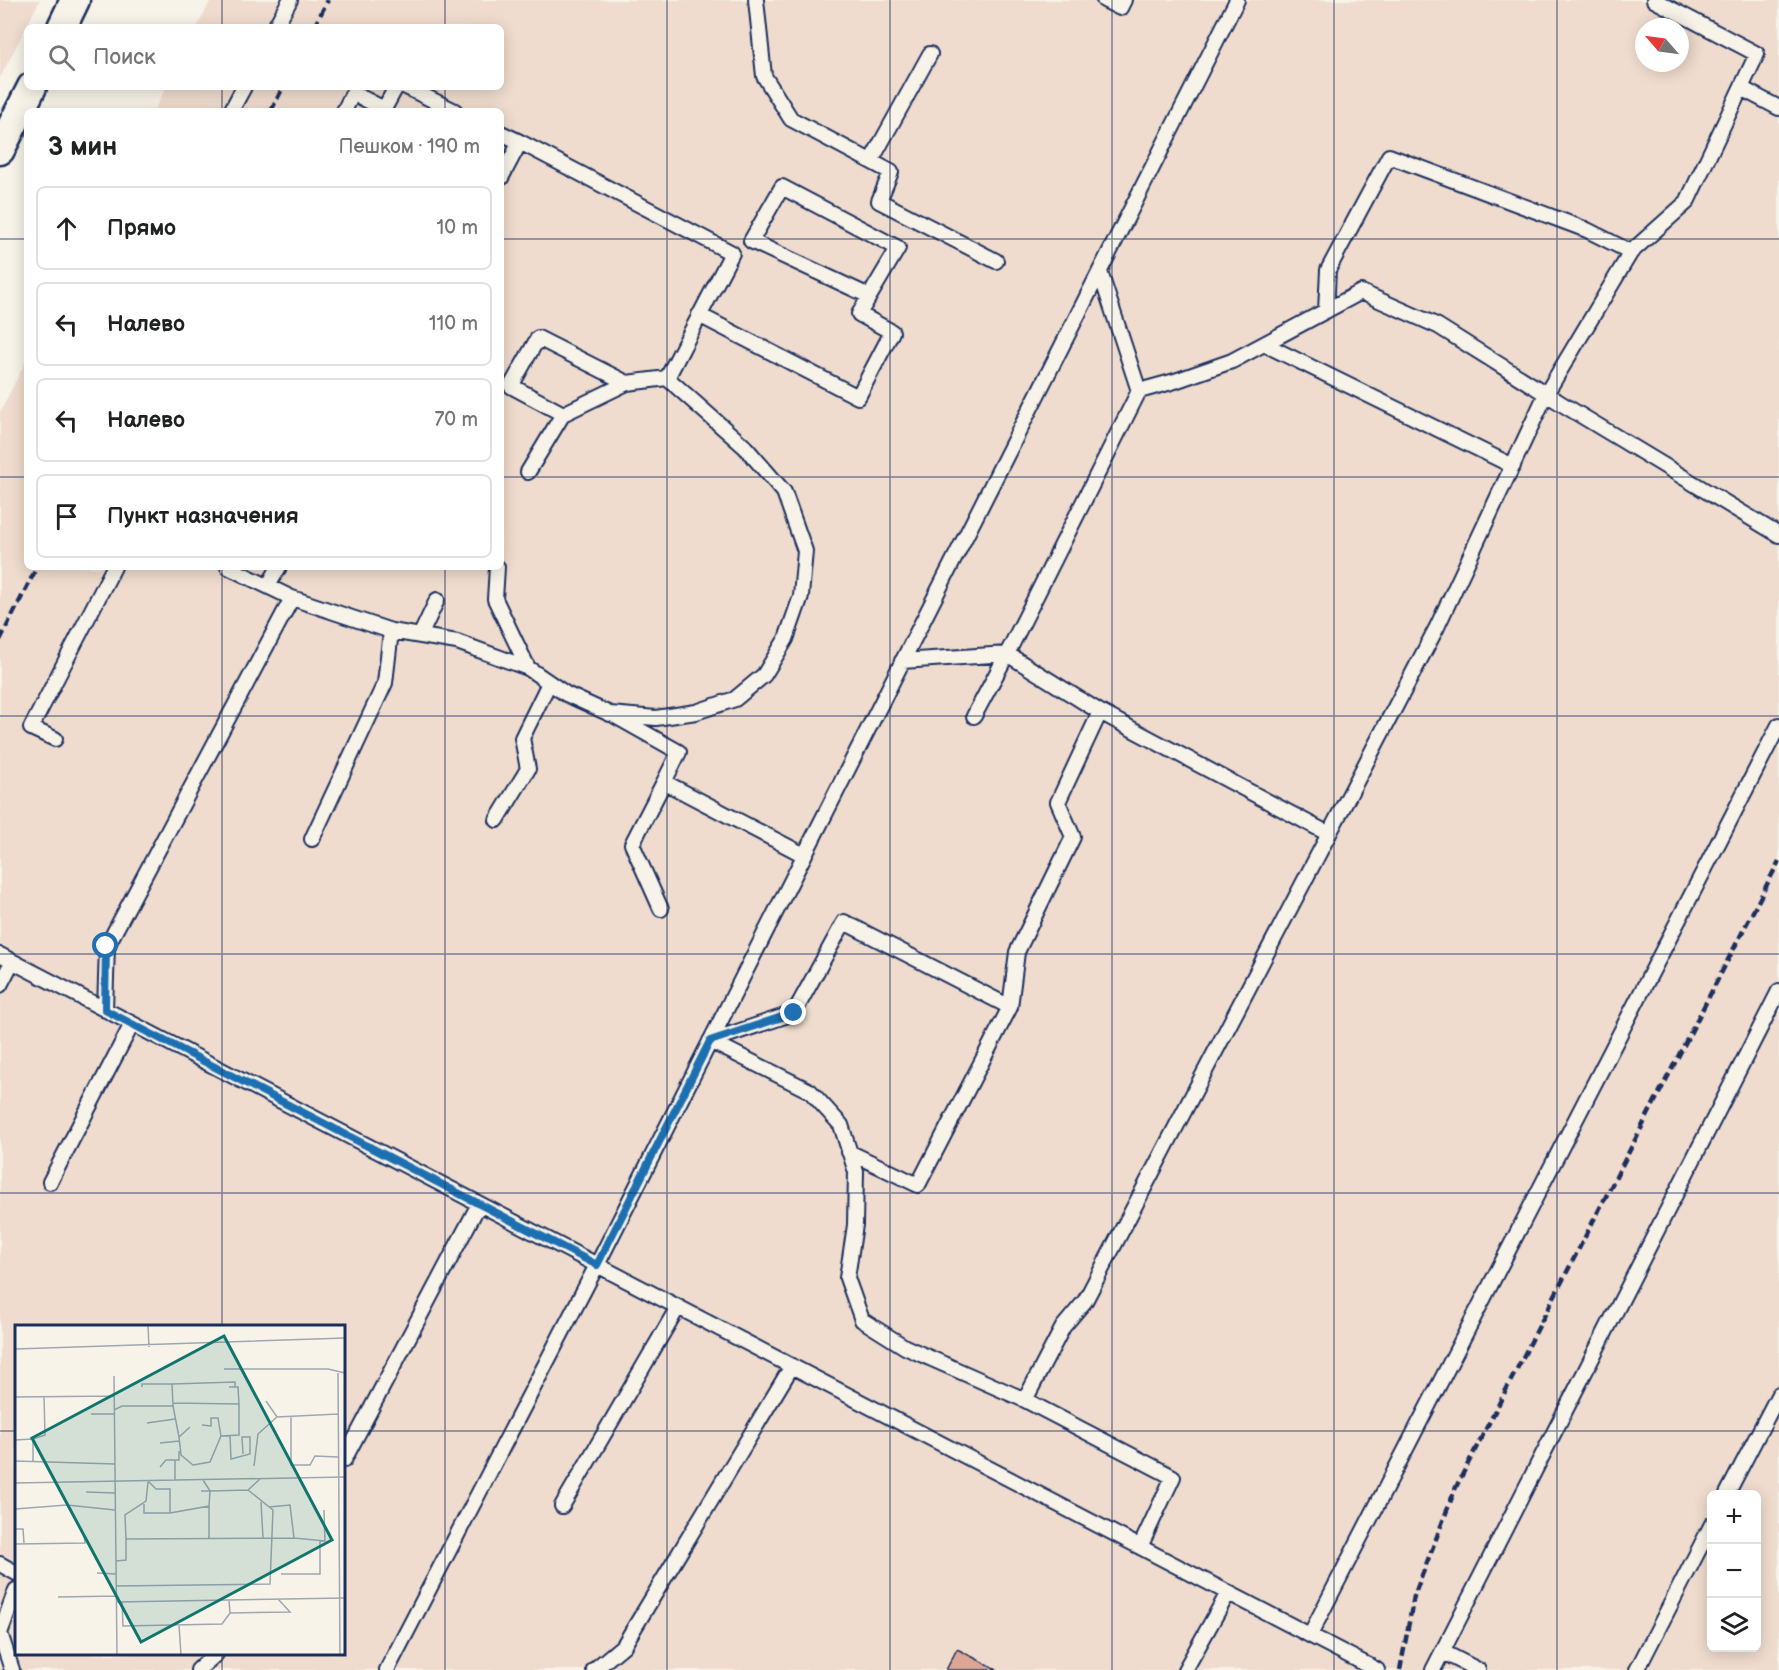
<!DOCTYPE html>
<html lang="ru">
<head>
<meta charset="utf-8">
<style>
  :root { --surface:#fff; --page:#f2f2f2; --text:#202124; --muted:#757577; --line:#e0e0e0 }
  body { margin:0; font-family:"Balsamiq Sans",sans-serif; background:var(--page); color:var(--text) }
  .controls { position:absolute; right:18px; bottom:18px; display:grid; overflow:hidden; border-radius:9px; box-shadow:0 3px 15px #0003 }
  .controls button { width:54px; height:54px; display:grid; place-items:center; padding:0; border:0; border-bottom:2px solid var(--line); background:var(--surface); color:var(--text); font:30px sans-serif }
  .compass { position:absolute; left:1635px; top:18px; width:54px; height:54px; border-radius:50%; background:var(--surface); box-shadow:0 3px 15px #0003; rotate:298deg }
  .stop { position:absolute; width:18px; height:18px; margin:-14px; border:4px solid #1f6fb2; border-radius:50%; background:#fff }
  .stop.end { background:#1f6fb2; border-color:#fff; box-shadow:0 2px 6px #0008 }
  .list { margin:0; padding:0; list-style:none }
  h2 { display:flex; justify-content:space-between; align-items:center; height:78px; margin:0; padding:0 24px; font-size:26px }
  h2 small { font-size:20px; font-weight:400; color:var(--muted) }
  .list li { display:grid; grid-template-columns:39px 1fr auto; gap:18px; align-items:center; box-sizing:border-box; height:84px; margin:0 12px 12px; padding:0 12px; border:2px solid var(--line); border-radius:9px }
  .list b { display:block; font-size:22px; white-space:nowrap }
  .list em { font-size:20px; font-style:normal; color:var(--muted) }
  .icon { flex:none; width:33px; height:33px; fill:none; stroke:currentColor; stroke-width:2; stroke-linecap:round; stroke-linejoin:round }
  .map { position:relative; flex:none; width:1779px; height:1670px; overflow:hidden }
  .search { position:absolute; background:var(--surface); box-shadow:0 3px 15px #0003; left:24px; top:24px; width:480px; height:66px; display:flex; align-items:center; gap:15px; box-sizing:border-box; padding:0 21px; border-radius:9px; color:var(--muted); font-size:22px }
  .panel { position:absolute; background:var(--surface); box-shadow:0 3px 15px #0003; left:24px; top:108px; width:480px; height:462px; border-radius:9px }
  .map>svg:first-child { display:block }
  .built { fill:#efdcce; fill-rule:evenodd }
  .building { fill:#dda693; stroke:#1b2f5e; stroke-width:1.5 }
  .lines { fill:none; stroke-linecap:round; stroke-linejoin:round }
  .lane-casing { stroke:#1b2f5e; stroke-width:18 }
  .street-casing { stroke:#1b2f5e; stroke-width:33 }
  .lane { stroke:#f7f3e8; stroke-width:14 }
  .street { stroke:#f7f3e8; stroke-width:28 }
  .rail { stroke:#1b2f5e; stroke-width:4.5; stroke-dasharray:9 4.5; stroke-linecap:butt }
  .route { stroke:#1f6fb2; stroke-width:8 }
  .grid { fill:none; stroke:#1b2f5e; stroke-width:1.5; stroke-opacity:0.55 }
  .inset-road { fill:none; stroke:#9fa5b1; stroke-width:1.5 }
  .view { fill:#0f766e; fill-opacity:0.15; stroke:#0f766e; stroke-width:3 }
  .inset-edge { fill:none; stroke:#1b2f5e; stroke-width:3 }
</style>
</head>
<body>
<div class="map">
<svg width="1779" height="1670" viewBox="0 0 1779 1670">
  <rect width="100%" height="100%" fill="#f7f3e8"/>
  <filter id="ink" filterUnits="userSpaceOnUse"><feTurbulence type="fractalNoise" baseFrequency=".0167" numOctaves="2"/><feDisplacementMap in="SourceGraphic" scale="12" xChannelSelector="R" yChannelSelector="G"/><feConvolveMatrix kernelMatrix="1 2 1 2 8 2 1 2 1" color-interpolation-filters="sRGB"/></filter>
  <g filter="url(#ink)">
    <path class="built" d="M 0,0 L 40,0 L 0,78 Z
      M 211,0 L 1779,0 L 1779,1670 L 0,1670 L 0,412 L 27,359 L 27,567 L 501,567 L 501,111 L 154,111 L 166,87 L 501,87 L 501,27 L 197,27 ZM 1644,27 L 1680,27 L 1680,63 L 1644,63 ZM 16,1326 L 344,1326 L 344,1654 L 16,1654 ZM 1712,1494 L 1756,1494 L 1756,1648 L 1712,1648 Z"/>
    <path class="building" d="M 957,1649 L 998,1670 L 946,1670 Z"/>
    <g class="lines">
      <g class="lane-casing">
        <path id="lane" d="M 756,0 L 764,76 L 791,119 L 891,172 L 879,201 L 996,261
          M 1104,0 L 1120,8 L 1124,0
          M 275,27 L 290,0
          M 406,87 L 455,111
          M 1741,88 L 1779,108
          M 231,111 L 244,87
          M 344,111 L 353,93 L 384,109
          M 383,111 L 396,87
          M 501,133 L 520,142 L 501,178
          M 871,161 L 930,54
          M 1631,252 L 1687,202 L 1757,54 L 1654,0
          M 699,315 L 858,397 L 892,332 L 859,314 L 898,248 L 782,187 L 751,241 L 869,296
          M 1264,344 L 1513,466
          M 1139,391 L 1175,381 L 1232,361 L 1361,292 L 1438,326 L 1562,404 L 1779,535
          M 563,414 L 627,383
          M 528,472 L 563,414 L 511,386 L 538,338 L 627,383 L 667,378
          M 497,567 L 495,599 L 528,668 L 566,694 L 610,714 L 656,718 L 696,712 L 735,699 L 764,675 L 786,639 L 801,596 L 805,551 L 784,492 L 745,447 L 667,378 L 732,253 L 520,142
          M 268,586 L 279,567
          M 292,598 L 391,631 L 457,642 L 528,668
          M 420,636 L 437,600
          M 902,661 L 1007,654 L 1139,391 L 1100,272
          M 1100,712 L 1329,834
          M 615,716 L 679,752 L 664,782 L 804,855
          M 974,716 L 1007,654 L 1100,712 L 1058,802 L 1073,837 L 1017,952 L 1010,1007
          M 55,739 L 31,728 L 114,567
          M 497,820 L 528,769 L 522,738 L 549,683
          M 312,839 L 385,683 L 391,631
          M 661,909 L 632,844 L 664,782
          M 0,955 L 1377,1670
          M 0,985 L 12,962
          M 105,1010 L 107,946 L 292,598 L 228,567
          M 710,1041 L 794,1013 L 844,922 L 1010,1007 L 918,1185 L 849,1152
          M 710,1041 L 810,1091 L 841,1125 L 856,1172 L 855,1225 L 847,1278 L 862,1320 L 905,1347 L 1025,1400
          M 50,1182 L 132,1024
          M 344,1460 L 479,1204
          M 1727,1494 L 1779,1394
          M 562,1506 L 678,1307
          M 1140,1547 L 1173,1477 L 1025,1400 L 1063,1327 L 1085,1301 L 1437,627 L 1546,394 L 1631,252 L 1587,230 L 1389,156 L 1328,270 L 1326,311
          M 0,1564 L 16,1573
          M 1310,1635 L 1779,725
          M 1443,1652 L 1478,1670
          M 12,1670 L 0,1633 L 16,1590
          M 198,1670 L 216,1654
          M 387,1670 L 597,1265 L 1237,0
          M 594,1670 L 624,1645 L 792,1366
          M 1185,1670 L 1228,1593
          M 1433,1670 L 1779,991
          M 1637,1670 L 1712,1524"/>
      </g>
      <g class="street-casing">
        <path id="street" d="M 62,27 L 75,0
          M 0,150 L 32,87"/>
      </g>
      <use href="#lane" class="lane"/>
      <use href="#street" class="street"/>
      <path class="rail" d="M 314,27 L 328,0
        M 271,111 L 283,87
        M 0,640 L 37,567
        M 1400,1670 L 1414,1596 L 1456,1487 L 1779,861"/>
    </g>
  </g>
  <g class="lines" filter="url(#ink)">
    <path class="route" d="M 106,946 L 105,1010 L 597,1265 L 710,1041 L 794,1013"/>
  </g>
  <path class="grid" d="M 222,0 L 222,27M 445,0 L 445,27M 667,0 L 667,1670M 890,0 L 890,1670M 1112,0 L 1112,1670M 1334,0 L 1334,1670M 1557,0 L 1557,1670M 222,87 L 222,111M 445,87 L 445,111M 0,239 L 27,239M 501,239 L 1779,239M 0,477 L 27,477M 501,477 L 1779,477M 222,567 L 222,1326M 445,567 L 445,1670M 0,716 L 1779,716M 0,954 L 1779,954M 0,1193 L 1779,1193M 0,1431 L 16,1431M 344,1431 L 1779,1431M 222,1654 L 222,1670"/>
  <g transform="translate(15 1325)">
    <rect width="330" height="330" fill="#f7f3e8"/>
    <path class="inset-road" d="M 133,0 L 134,22M 0,24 L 330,13M 209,44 L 313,44 L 330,48M 323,48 L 325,330M 99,51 L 102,330M 157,59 L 220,57 L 220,62M 0,72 L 99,71M 251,76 L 262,92 L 323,89M 158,78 L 224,79 L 223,62 L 214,62M 158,81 L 164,112M 99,85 L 107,81 L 158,81 L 157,59 L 127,59 L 127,62M 76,89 L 99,89M 276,92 L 276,140 L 295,140 L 300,131 L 323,132M 132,98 L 160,94M 187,100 L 196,101 L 196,93 L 203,93 L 206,111M 175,102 L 164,112 L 166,130 L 178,140 L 195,137 L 206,111 L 224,110 L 224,79M 215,110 L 216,134 L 235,129 L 235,112 L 227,112 L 228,129M 0,115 L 18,114M 145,118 L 164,116M 0,136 L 100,139M 18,136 L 18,114 L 30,110 L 29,71M 239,141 L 243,109 L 262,92M 145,142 L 151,135 L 160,135M 160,155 L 160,135 L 164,135 L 164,126M 188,155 L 195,166 L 233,165 L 245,154M 0,158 L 330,152M 71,167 L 100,168M 246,177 L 248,213M 129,179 L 129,188 L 155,188 L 155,164 L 141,164 L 133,156M 194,181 L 194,214M 0,184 L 52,180 L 100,185M 155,188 L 194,181 L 195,166 L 186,166M 0,204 L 8,204 L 9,218M 279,213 L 310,216 L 309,185M 111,214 L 110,190 L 131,176 L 133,157M 0,219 L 70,218 L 69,210M 101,236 L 111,235 L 111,214 L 279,213 L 275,180 L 254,182M 82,248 L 101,249M 266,249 L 305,249 L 305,216M 101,261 L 255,259 L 258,185 L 233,165M 43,272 L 101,271M 214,275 L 215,288 L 275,287 L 263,274M 101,277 L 330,273M 107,277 L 108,301 L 207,299 L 215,288M 164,300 L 166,330"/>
    <path class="view" d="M 209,11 L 317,215 L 126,317 L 17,113 Z"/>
    <rect width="330" height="330" class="inset-edge"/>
  </g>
</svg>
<div class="controls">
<button>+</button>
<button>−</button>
<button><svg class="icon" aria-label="layers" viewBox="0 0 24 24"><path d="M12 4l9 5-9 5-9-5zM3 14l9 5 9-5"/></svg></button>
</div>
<svg class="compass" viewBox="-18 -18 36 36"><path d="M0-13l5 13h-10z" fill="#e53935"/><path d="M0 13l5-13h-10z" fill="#757577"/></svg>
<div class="stop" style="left:106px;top:946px"></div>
<div class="stop end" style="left:794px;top:1013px"></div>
<div class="search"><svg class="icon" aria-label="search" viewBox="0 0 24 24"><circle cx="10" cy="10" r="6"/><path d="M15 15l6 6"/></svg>Поиск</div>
<section class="panel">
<h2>3 мин<small>Пешком · 190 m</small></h2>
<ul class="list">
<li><svg class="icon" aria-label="ahead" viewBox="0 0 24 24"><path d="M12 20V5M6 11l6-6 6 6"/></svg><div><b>Прямо</b></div><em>10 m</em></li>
<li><svg class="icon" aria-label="left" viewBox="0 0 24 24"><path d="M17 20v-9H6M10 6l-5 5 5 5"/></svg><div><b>Налево</b></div><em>110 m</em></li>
<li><svg class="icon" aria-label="left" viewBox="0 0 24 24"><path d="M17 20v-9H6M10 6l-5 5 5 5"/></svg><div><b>Налево</b></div><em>70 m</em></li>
<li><svg class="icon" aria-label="arrive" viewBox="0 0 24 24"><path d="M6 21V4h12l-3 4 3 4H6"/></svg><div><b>Пункт назначения</b></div></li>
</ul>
</section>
</div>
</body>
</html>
